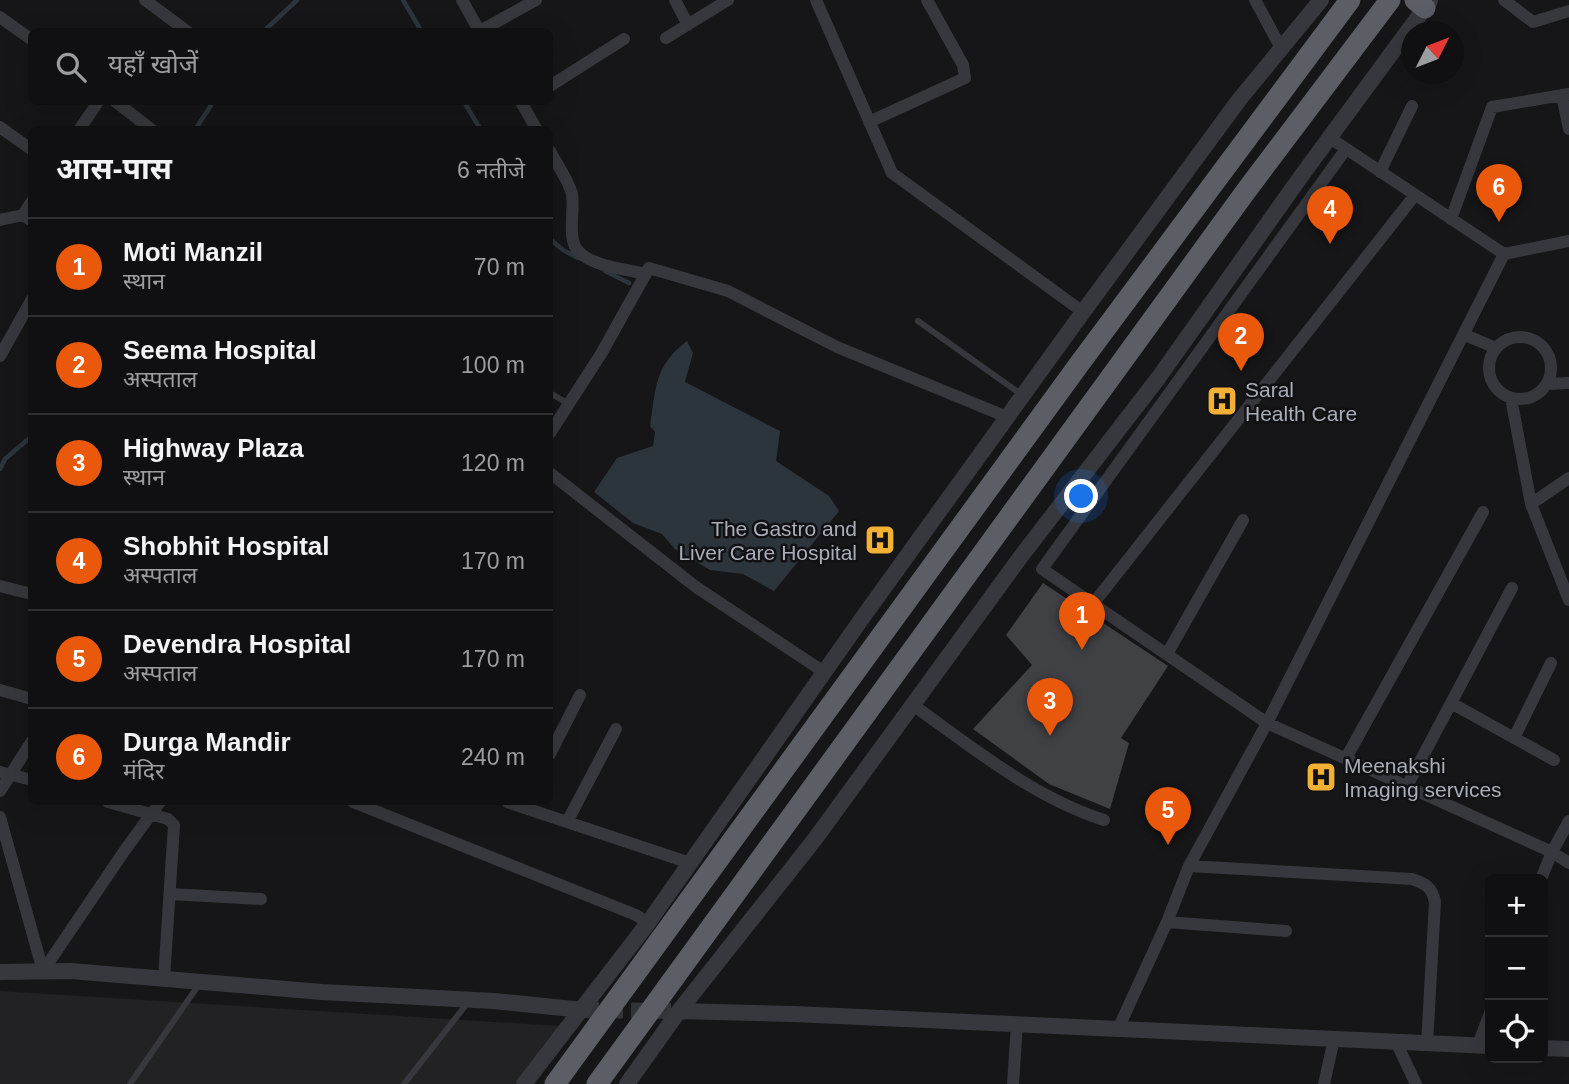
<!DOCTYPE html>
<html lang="hi">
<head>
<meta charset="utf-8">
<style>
  :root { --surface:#101012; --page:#19191b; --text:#f1f3f6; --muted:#9c9d9f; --line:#303032; --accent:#ea580c }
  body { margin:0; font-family:Arial,"Noto Sans Devanagari",sans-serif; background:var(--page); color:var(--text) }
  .controls { position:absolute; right:21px; bottom:21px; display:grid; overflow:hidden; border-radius:10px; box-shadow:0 7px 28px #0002 }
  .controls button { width:63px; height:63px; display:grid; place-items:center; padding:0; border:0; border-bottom:2px solid var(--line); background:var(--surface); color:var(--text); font:35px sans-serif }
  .compass { position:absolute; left:1401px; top:21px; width:63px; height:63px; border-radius:50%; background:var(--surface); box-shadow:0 7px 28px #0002; rotate:48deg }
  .you { position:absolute; left:1082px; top:497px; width:24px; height:24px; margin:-18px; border:5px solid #fff; border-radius:50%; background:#1a73e8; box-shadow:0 0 0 10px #1a73e833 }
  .badge { display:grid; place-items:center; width:46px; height:46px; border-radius:50%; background:var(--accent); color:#fff; font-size:23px; font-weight:700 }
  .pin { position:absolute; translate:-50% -58px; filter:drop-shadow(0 2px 4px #0008) }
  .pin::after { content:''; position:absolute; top:37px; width:24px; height:21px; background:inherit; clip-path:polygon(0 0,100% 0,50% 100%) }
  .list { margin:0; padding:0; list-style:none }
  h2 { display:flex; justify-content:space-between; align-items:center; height:91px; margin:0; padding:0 28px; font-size:30px }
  h2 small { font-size:23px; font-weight:400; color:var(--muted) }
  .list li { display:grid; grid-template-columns:46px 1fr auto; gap:21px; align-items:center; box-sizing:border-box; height:98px; padding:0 28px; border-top:2px solid var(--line) }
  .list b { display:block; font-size:26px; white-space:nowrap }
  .list p { margin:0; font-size:23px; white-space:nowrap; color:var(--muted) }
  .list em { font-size:23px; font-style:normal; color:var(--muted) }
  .icon { flex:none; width:38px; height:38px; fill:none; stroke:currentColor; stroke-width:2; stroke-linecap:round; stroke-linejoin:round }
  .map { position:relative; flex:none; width:1569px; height:1084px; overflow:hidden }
  .search { position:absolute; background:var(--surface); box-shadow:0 7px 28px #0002; left:28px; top:28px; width:525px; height:77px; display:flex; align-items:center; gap:18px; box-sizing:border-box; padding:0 24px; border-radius:10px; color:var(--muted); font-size:26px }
  .panel { position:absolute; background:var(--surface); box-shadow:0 7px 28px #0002; left:28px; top:126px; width:525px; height:679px; border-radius:10px }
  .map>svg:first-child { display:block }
  .built { fill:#222225 }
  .water { fill:#2c353c }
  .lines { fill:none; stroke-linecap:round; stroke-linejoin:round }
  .stream { stroke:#2c353c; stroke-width:4.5 }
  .building { fill:#404145 }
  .tertiary-tunnel { stroke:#333438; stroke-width:16; stroke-dasharray:16 8; stroke-linecap:butt }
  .service { stroke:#37383d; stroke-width:6 }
  .minor { stroke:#37383d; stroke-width:12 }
  .tertiary { stroke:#37383d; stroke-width:16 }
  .trunk { stroke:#5b5e65; stroke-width:21 }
  .labels { text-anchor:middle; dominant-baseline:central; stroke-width:5; stroke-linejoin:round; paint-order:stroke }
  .poi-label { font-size:21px; fill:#a8adb8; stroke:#111113; text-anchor:start }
</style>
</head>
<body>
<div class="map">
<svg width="1569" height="1084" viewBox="0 0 1569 1084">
  <rect width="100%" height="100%" fill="#161618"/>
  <path class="built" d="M 0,991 L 560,1026 L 516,1084 L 0,1084 Z"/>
  <path class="water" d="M 687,341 L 693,353 L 685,382 L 780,431 L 776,461 L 829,496 L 839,511 L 774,591 L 743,574 L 710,570 L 675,549 L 662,534 L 633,523 L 594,492 L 617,458 L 653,446 L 655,432 L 650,426 C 656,388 654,366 687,341 Z"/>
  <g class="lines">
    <path class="stream" d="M 403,0 L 422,32
      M 263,32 L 297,0
      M 464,102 L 481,130
      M 195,130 L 213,102
      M 550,239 L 563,250 L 578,258
      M 605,271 L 629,283
      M 0,469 L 5,459 L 32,436"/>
  </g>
  <path class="building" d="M 1043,583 L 1168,666 L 1121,738 L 1129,743 L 1110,809 L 1049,784 L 973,729 L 1032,665 L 1006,635 Z"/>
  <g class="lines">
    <path class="tertiary-tunnel" d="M 583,1010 L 679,1011"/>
    <path class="service" d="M 918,321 L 1022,395
      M 550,393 L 569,404
      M 130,1084 L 200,983
      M 404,1084 L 469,1001"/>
    <path class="minor" d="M 145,0 L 188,32
      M 462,0 L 480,32
      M 675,0 L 688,25
      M 816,0 L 892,173 L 1083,312
      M 1255,0 L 1281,48
      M 1504,0 L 1533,22 L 1569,11
      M 0,17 L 32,40
      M 480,31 L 536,0
      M 666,38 L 728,0
      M 550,86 L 624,39
      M 1562,95 L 1569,129
      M 116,102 L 152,130
      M 521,102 L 537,130
      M 869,122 L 965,78 L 963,65 L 927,0
      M 0,127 L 32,150
      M 79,130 L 98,102
      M 1330,138 L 1504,254 L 1569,241
      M 1346,149 L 1042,569 L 1267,723 L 1552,852 L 1569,863
      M 550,151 C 557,165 568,179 572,194 C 575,211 566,239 579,252 C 594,267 626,269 646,274
      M 1380,172 L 1412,106
      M 32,201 L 23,215 L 32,221
      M 1451,219 L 1492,107 L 1569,94
      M 0,220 L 23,215
      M 1465,335 L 1496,348
      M1489 368a31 31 0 1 1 62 0a31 31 0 1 1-62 0Z
      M 0,356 L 32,299
      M 1547,384 L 1569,383
      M 1511,398 L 1531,504 L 1569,600
      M 550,433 L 601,354 L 649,268 L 728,291 L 837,347 L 1007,417
      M 550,473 L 696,587 L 824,672
      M 1531,504 L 1569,478
      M 0,586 L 32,594
      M 1093,604 L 1415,195
      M 1167,654 L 1243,520
      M 0,690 L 32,699
      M 1451,703 L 1554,760
      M 913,705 C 973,748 1033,797 1104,820
      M 1514,738 L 1551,663
      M 550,754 L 580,695
      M 1346,758 L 1483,512
      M 0,772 L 32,780
      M 1407,786 L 1512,588
      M 0,791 L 32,741
      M 108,802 L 168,819 L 174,825 L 164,979
      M 353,802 L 636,915 L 648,923
      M 507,802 L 690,863
      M 0,817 L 43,971 L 125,850 L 160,802
      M 567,822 L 616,729
      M 1189,866 L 1412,879 C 1426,884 1432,887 1435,902 L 1427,1044
      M 1541,879 L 1552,852 L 1569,821
      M 170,894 L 261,899
      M 1167,922 L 1286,931
      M 1118,1029 L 1167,922 L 1189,866 L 1267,723 L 1504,254
      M 1396,1042 L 1416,1084
      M 1478,1045 L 1490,1013
      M 1013,1084 L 1017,1024
      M 1324,1084 L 1334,1039"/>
    <path class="tertiary" d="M 0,972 L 71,971 L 322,992 L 494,1001 L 583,1010
      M 679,1011 L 794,1014 L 1490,1046
      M 1543,1048 L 1569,1049
      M 524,1084 L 648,923 L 863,617 L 1083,312 L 1239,100 L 1321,0
      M 627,1084 L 679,1011 L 815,839 L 1022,555 L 1159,377 L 1302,175 L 1430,1"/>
    <path class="trunk" d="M 1415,0 L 1425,8
      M 555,1084 L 1080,363 L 1350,0
      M 597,1084 L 1246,191 L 1390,0"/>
  </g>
  <defs>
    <g id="hospital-square" transform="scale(1.575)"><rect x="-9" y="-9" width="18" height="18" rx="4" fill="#f2b134" stroke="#111113"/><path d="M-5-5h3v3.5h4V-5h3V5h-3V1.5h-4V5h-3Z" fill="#111"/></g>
  </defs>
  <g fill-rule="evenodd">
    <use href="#hospital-square" x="1222" y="401"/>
    <use href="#hospital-square" x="880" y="540"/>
    <use href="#hospital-square" x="1321" y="777"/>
  </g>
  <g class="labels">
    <g class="poi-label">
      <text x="1245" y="389">Saral<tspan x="1245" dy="24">Health Care</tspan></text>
      <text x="857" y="528" text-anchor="end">The Gastro and<tspan x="857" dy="24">Liver Care Hospital</tspan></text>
      <text x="1344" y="765">Meenakshi<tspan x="1344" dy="24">Imaging services</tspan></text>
    </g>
  </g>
</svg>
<div class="controls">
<button>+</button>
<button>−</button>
<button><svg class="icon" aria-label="locate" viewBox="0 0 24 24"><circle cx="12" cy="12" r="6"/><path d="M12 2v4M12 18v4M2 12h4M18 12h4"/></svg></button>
</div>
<svg class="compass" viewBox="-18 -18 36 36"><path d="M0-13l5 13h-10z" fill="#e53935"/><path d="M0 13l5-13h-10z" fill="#9c9d9f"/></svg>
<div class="you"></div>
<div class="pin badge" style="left:1082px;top:650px">1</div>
<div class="pin badge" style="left:1241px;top:371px">2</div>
<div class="pin badge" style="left:1050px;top:736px">3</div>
<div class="pin badge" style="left:1330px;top:244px">4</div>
<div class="pin badge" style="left:1168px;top:845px">5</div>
<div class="pin badge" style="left:1499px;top:222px">6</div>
<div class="search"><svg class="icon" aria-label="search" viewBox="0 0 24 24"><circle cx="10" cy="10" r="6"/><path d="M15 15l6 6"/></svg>यहाँ खोजें</div>
<section class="panel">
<h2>आस-पास<small>6 नतीजे</small></h2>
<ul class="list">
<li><span class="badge">1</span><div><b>Moti Manzil</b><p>स्थान</p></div><em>70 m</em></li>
<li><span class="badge">2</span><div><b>Seema Hospital</b><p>अस्पताल</p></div><em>100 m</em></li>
<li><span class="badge">3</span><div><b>Highway Plaza</b><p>स्थान</p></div><em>120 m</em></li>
<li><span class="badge">4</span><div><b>Shobhit Hospital</b><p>अस्पताल</p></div><em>170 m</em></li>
<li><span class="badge">5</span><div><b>Devendra Hospital</b><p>अस्पताल</p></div><em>170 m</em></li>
<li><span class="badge">6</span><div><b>Durga Mandir</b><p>मंदिर</p></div><em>240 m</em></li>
</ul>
</section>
</div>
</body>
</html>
